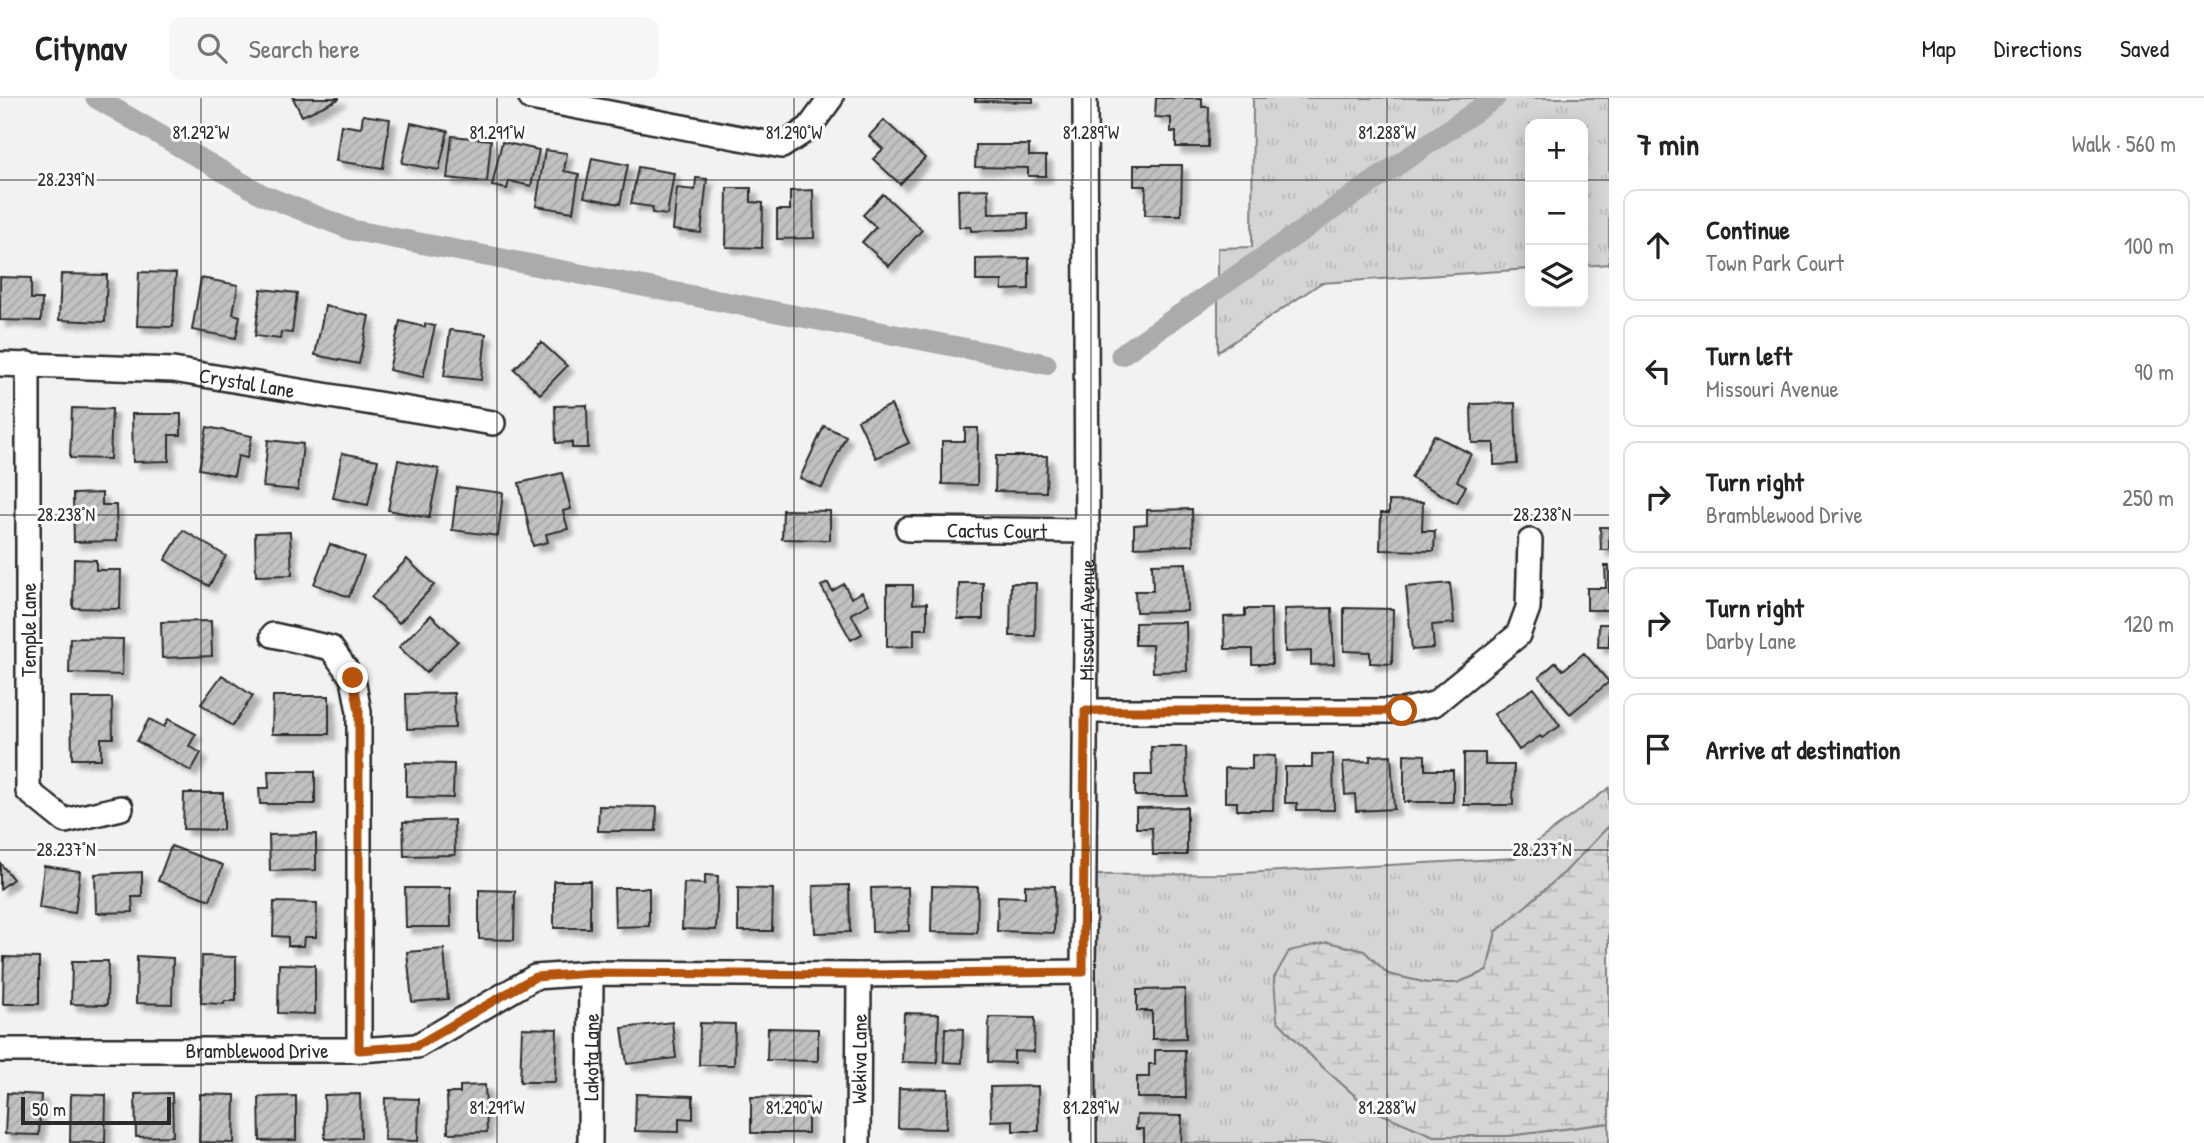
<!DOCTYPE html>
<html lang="en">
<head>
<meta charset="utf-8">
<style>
  :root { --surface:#fff; --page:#f6f6f6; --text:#222; --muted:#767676; --line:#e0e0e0 }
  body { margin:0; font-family:"Patrick Hand",sans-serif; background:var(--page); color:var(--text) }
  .controls { position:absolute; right:21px; top:21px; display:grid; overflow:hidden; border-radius:14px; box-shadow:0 4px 18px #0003 }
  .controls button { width:63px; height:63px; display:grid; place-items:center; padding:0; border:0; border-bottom:2px solid var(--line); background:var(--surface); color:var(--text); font:35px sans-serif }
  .scale { position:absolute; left:21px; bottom:18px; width:150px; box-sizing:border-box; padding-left:7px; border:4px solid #2b2b2b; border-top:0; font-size:19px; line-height:24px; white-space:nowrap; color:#2b2b2b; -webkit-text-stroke:5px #fff; paint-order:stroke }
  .stop { position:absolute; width:21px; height:21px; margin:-16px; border:5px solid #b45309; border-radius:50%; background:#fff }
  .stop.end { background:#b45309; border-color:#fff; box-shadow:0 2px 7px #0008 }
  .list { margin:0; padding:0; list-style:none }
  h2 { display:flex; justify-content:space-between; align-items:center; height:91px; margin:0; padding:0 28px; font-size:30px }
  h2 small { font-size:23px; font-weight:400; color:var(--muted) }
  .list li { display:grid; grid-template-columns:46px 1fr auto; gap:21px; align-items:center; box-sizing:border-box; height:112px; margin:0 14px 14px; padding:0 14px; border:2px solid var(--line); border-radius:14px }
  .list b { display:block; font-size:26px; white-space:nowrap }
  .list p { margin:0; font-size:23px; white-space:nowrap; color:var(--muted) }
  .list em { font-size:23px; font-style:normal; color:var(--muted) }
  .icon { flex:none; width:38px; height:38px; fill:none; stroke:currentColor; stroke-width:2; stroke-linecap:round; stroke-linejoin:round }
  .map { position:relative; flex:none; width:1609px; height:1045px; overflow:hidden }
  header { display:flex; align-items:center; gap:42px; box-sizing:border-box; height:98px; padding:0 35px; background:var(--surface); border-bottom:2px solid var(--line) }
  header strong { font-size:33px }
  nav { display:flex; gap:38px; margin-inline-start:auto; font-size:24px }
  .search { width:490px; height:63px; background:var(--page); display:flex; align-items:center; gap:18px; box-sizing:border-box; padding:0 24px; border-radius:14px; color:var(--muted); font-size:26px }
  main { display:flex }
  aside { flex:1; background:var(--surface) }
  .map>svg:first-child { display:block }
  .grass { fill:url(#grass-tufts); stroke:#808080; stroke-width:2 }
  .wetland { fill:url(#wetland-marsh); stroke:#808080; stroke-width:2 }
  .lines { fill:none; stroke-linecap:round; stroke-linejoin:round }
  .canal { stroke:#ababab; stroke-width:21 }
  .building { fill:url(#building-hatch); stroke:#2b2b2b; stroke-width:2; filter:url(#shadow) }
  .minor-casing { stroke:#2b2b2b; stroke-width:28 }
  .minor { stroke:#fff; stroke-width:23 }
  .route { stroke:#b45309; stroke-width:9 }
  .ticks { fill:none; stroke:#2b2b2b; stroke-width:2; stroke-opacity:0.45 }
  .labels { text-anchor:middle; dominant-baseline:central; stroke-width:6; stroke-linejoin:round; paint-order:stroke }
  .street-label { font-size:21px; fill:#2b2b2b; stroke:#fff }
  .ticks-label { font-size:18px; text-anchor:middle; fill:#2b2b2b; stroke:#fff; stroke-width:6; stroke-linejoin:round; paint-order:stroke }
</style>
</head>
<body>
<header>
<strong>Citynav</strong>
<div class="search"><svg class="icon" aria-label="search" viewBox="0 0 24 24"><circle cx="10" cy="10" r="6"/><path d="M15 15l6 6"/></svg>Search here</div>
<nav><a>Map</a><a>Directions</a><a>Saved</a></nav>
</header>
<main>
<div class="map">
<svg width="1609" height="1045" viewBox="0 0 1609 1045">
  <defs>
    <pattern id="grass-tufts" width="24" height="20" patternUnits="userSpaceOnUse" patternTransform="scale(1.75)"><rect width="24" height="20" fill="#d5d5d5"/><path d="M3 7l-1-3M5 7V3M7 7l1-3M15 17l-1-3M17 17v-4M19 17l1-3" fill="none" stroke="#b7b7b7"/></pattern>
    <pattern id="wetland-marsh" width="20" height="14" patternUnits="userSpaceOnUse" patternTransform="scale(1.75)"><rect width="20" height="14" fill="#d5d5d5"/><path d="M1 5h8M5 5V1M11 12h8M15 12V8" fill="none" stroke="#b7b7b7"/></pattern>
    <pattern id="building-hatch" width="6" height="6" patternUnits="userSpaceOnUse" patternTransform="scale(1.75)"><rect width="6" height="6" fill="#c1c1c1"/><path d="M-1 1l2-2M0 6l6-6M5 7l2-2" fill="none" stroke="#a6a6a6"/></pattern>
    <filter id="shadow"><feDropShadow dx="6" dy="6" stdDeviation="2" flood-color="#0004"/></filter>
  </defs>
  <rect width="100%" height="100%" fill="#f2f2f2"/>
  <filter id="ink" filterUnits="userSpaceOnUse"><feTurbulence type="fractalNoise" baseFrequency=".0143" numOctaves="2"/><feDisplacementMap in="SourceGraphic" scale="14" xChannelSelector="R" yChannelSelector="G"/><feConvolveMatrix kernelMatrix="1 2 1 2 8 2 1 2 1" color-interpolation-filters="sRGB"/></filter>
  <g filter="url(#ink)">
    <path class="grass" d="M 1253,0 L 1609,0 L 1609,166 L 1583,168 L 1583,26 L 1530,26 L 1530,171 L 1321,185 L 1218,254 L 1218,150 L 1252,149 Z
      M 1609,690 L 1609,728 L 1565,774 L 1496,834 L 1487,873 L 1457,885 L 1427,885 L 1388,876 L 1364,853 L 1278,922 L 1316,963 L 1370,1011 L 1434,1038 L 1508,1038 L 1609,1025 L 1609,1045 L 1095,1045 L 1095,777 L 1224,776 L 1515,760 Z"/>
    <path class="wetland" d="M 1609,728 L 1609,1025 L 1508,1038 L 1434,1038 L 1370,1011 L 1316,963 L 1277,922 L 1274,880 L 1289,853 L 1328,844 L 1364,853 L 1388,876 L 1427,885 L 1457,885 L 1487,873 L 1496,834 L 1565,774 Z"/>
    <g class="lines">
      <path class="canal" d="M 96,0 L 263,97 L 352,132 L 1046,266
        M 1121,257 L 1495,0"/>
    </g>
    <path class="building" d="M 293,0 L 339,0 L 339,1 L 302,18 Z
      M 975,0 L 1033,0 L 1033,4 L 975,3 Z
      M 1156,0 L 1202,0 L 1202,9 L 1209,9 L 1208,49 L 1176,49 L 1176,34 L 1171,34 L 1171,20 L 1155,19 Z
      M 363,17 L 390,21 L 383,70 L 336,63 L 341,27 L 361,30 Z
      M 884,22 L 925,60 L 900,86 L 873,61 L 883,51 L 869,38 Z
      M 411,25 L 448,33 L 439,72 L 402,65 Z
      M 452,38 L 491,42 L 487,84 L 447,80 Z
      M 502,44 L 539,52 L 531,88 L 509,83 L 507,91 L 492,88 Z
      M 976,47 L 1029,47 L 1029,58 L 1046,58 L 1046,78 L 1028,78 L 1028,70 L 975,69 Z
      M 545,52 L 567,55 L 564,73 L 579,76 L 573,114 L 536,108 Z
      M 592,60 L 628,67 L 620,106 L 584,99 Z
      M 1134,67 L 1182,67 L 1181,117 L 1145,117 L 1146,88 L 1134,88 Z
      M 638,69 L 674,75 L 667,117 L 652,115 L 653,109 L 631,106 Z
      M 696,80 L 707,81 L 701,135 L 673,132 L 677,90 L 695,92 Z
      M 727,90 L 751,90 L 751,104 L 763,105 L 762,150 L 726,149 Z
      M 988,91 L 989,116 L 1028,115 L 1028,131 L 971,133 L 971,129 L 959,129 L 958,92 Z
      M 813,92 L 814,140 L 777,141 L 777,112 L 790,112 L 790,93 Z
      M 883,96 L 922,132 L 889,168 L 862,144 L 876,129 L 863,117 Z
      M 1029,160 L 1029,191 L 1002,192 L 1002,183 L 976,183 L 976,161 Z
      M 139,174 L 176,175 L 173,229 L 137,228 Z
      M 61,176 L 107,177 L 105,224 L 59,222 Z
      M 0,179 L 31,180 L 31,201 L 42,201 L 41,223 L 0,222 Z
      M 201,180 L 238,187 L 233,216 L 240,218 L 236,240 L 192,232 Z
      M 261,191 L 297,195 L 292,235 L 281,234 L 280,241 L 255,238 Z
      M 325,208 L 369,218 L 359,266 L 315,257 Z
      M 400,223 L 425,229 L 425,226 L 435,228 L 423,279 L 389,272 Z
      M 450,232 L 486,236 L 481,282 L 444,278 Z
      M 541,244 L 567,268 L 540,296 L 514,271 Z
      M 1515,305 L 1517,366 L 1494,367 L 1494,345 L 1472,345 L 1471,306 Z
      M 587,307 L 588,350 L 572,350 L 572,344 L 556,345 L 555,308 Z
      M 891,307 L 909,345 L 876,360 L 858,322 Z
      M 72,310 L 112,311 L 110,361 L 70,360 Z
      M 132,316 L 181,316 L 181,337 L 169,337 L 169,363 L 133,364 Z
      M 824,328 L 846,338 L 822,390 L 800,380 Z
      M 207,329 L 252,338 L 247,360 L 238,358 L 234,378 L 199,371 Z
      M 965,330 L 978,330 L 977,387 L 942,386 L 942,343 L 965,343 Z
      M 1434,337 L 1471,356 L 1457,383 L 1466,388 L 1457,405 L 1411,380 Z
      M 268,342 L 303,346 L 298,392 L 263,389 Z
      M 342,355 L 378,362 L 368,407 L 333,400 Z
      M 996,358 L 1047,358 L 1046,394 L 995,393 Z
      M 398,362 L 439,371 L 429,420 L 388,412 Z
      M 562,375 L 571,411 L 563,413 L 568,431 L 546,436 L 548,444 L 533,448 L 519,385 Z
      M 457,389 L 503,395 L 498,438 L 452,432 Z
      M 102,395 L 102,407 L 116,407 L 117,443 L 74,444 L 73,396 Z
      M 1389,403 L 1423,404 L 1422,433 L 1435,433 L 1434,453 L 1380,452 L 1381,415 L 1389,415 Z
      M 1192,411 L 1193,447 L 1134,449 L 1134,427 L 1147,426 L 1147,412 Z
      M 783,412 L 830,413 L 830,442 L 782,441 Z
      M 1600,429 L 1609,429 L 1609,452 L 1601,452 Z
      M 183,432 L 226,458 L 209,488 L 165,462 Z
      M 290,434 L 292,477 L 256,478 L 255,435 Z
      M 330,446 L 364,459 L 349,499 L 314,486 Z
      M 74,461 L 96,462 L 96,472 L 121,472 L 120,511 L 73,510 Z
      M 407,461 L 434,487 L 399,525 L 371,499 Z
      M 1186,465 L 1187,513 L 1136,514 L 1135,493 L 1153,493 L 1152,466 Z
      M 1605,468 L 1609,468 L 1609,512 L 1587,512 L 1587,490 L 1606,490 Z
      M 828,485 L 832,493 L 844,486 L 851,500 L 862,494 L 869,506 L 851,516 L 862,536 L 851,542 L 821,488 Z
      M 959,485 L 983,485 L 983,521 L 958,521 Z
      M 1011,485 L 1036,485 L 1035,538 L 1010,538 Z
      M 1450,485 L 1454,525 L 1432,527 L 1434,550 L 1412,552 L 1406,489 Z
      M 887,487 L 913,487 L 913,506 L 927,505 L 927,531 L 914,531 L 914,548 L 887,549 Z
      M 1332,510 L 1334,566 L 1311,567 L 1311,553 L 1285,554 L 1284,511 Z
      M 1344,510 L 1393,511 L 1392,566 L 1370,565 L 1370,554 L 1344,553 Z
      M 1245,511 L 1271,511 L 1272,566 L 1252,566 L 1252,551 L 1225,551 L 1224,519 L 1245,518 Z
      M 431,517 L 458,543 L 426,575 L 399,549 Z
      M 211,523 L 212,558 L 162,560 L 161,524 Z
      M 1186,524 L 1187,573 L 1153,574 L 1152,547 L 1135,547 L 1135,525 Z
      M 1599,526 L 1609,526 L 1609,549 L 1598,549 Z
      M 70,540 L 123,541 L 122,577 L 69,575 Z
      M 1584,555 L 1609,584 L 1570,616 L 1539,579 L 1556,564 L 1563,572 Z
      M 222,577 L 253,598 L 232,628 L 201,606 Z
      M 1534,590 L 1560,628 L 1542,640 L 1540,638 L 1519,652 L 1494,616 Z
      M 454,595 L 455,630 L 407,631 L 406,596 Z
      M 273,598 L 329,598 L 329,636 L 272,636 Z
      M 71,600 L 112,600 L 113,640 L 101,640 L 101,661 L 72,661 Z
      M 149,621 L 164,629 L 168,621 L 196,636 L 189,648 L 201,655 L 191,673 L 137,643 Z
      M 1151,649 L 1186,649 L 1187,698 L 1135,698 L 1135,677 L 1152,677 Z
      M 1464,655 L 1485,655 L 1485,667 L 1514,667 L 1513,707 L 1464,707 Z
      M 1312,656 L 1333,656 L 1334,712 L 1297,712 L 1297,705 L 1285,705 L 1285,669 L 1312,669 Z
      M 1404,656 L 1425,657 L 1425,672 L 1453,672 L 1453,704 L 1404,704 Z
      M 1252,657 L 1275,658 L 1273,712 L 1237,712 L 1237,704 L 1225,704 L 1225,670 L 1252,671 Z
      M 1391,657 L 1394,711 L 1356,713 L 1355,696 L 1345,697 L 1343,664 L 1370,663 L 1370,658 Z
      M 406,665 L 454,666 L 453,700 L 406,699 Z
      M 268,673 L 315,673 L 315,706 L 260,706 L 259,690 L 269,690 Z
      M 184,695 L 223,695 L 223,732 L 183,731 Z
      M 599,708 L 657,709 L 656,733 L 598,733 Z
      M 1187,709 L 1187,757 L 1153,757 L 1152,730 L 1136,730 L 1136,710 Z
      M 454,722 L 455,757 L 404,758 L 403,724 Z
      M 316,736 L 316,772 L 270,773 L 269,737 Z
      M 171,748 L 223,767 L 210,802 L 158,783 Z
      M 0,765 L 13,781 L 0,791 Z
      M 44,768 L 80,773 L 75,815 L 39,810 Z
      M 142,774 L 142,799 L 132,799 L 133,814 L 96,815 L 95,776 Z
      M 705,777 L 718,778 L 716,832 L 682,831 L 684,785 L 705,786 Z
      M 554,783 L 590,783 L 590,830 L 554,830 Z
      M 849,787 L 850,834 L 815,835 L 813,788 Z
      M 1025,787 L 1055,788 L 1054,835 L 997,833 L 998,798 L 1025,799 Z
      M 932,788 L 978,789 L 977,835 L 931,834 Z
      M 908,789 L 909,833 L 872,834 L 871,790 Z
      M 405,790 L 450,790 L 451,829 L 406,829 Z
      M 614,790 L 649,790 L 649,828 L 615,829 Z
      M 738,790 L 773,791 L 772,833 L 738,833 Z
      M 479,792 L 515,793 L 514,842 L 479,841 Z
      M 274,804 L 317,805 L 316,839 L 304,839 L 303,848 L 288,848 L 288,839 L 273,838 Z
      M 444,851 L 448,901 L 412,904 L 407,854 Z
      M 137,858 L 173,860 L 172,906 L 136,905 Z
      M 202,858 L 236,859 L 236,903 L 225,903 L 224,906 L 201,905 Z
      M 4,859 L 39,860 L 39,906 L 3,906 Z
      M 72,863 L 108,863 L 107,907 L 71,906 Z
      M 279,866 L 315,867 L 315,916 L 278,915 Z
      M 1185,891 L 1186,940 L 1152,941 L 1152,913 L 1137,913 L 1137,892 Z
      M 904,915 L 939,916 L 937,965 L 902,964 Z
      M 989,919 L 1035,920 L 1034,954 L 1014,953 L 1014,965 L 988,964 Z
      M 672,924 L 676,960 L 627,966 L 622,930 Z
      M 700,925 L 735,926 L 734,967 L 699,967 Z
      M 522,930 L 557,931 L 555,984 L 520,984 Z
      M 768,930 L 818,931 L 818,963 L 767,962 Z
      M 945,930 L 963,931 L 962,965 L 944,964 Z
      M 1155,952 L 1185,952 L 1186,1000 L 1137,1000 L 1137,979 L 1149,979 L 1149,966 L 1155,966 Z
      M 485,987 L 487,1034 L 448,1035 L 447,995 L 460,995 L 460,988 Z
      M 1038,988 L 1039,1033 L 1013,1033 L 1013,1022 L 991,1023 L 990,989 Z
      M 899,990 L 948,991 L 946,1031 L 898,1030 Z
      M 7,995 L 41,997 L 39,1037 L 5,1036 Z
      M 172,995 L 173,1038 L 136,1039 L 135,996 Z
      M 71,996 L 106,997 L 105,1045 L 70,1044 Z
      M 200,996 L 235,997 L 234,1045 L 199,1044 Z
      M 360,996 L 361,1040 L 325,1041 L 324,997 Z
      M 636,996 L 693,998 L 693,1021 L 679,1020 L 679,1034 L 635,1033 Z
      M 296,998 L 296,1042 L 260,1043 L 259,999 Z
      M 751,999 L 808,1000 L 808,1035 L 751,1035 Z
      M 385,1000 L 419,1001 L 418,1043 L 384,1042 Z
      M 1137,1017 L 1182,1018 L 1181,1045 L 1144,1045 L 1144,1031 L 1136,1031 Z"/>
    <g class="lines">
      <g class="minor-casing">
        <g id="minor">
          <path d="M 531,0 L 782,48 L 809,30 L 831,0"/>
          <path id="s1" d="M 0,266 L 173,272 L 493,325"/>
          <path d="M 28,266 L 28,693 L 65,723 L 121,710"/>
          <path id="s2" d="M 908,431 L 1087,433"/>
          <path d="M 273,537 L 331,550 L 353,581 L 359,614 L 359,952"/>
          <path d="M 1085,613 L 1402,613 L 1434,606 L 1518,537 L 1528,510 L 1530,443"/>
          <path id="s3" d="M 0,952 L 359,952 L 417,948 L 535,879 L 591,875 L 859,877 L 1083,874"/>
          <path id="s4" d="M 590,1045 L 591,875"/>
          <path id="s5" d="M 858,1045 L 859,877"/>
          <path id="s6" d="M 1084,1045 L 1083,874 L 1087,433 L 1085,0"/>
        </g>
      </g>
      <use href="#minor" class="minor"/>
    </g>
  </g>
  <g class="lines" filter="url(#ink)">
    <path class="route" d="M 353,580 L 359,614 L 359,952 L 416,948 L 535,879 L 591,875 L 859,877 L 1083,874 L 1085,613 L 1402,613"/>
  </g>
  <path class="ticks" d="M 201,0 L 201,1045M 497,0 L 497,1045M 794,0 L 794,1045M 1091,0 L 1091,1045M 1387,0 L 1387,1045M 0,82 L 1530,82M 1583,82 L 1609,82M 0,417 L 1609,417M 0,752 L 1609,752"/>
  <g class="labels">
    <g class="street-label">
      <text stroke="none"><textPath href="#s1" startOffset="248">Crystal Lane</textPath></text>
      <text stroke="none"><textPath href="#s2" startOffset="89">Cactus Court</textPath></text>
      <text stroke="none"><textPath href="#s6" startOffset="523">Missouri Avenue</textPath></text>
      <text transform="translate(28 532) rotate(-90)">Temple Lane</text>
      <text stroke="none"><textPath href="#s3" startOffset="257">Bramblewood Drive</textPath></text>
      <text stroke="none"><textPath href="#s4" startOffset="86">Lakota Lane</textPath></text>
      <text stroke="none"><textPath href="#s5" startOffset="84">Wekiva Lane</textPath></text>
    </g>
  </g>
  <g class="ticks-label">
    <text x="201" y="41">81.292°W</text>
    <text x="497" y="41">81.291°W</text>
    <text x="794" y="41">81.290°W</text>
    <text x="1091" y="41">81.289°W</text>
    <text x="1387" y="41">81.288°W</text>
    <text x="66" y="88">28.239°N</text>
    <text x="66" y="423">28.238°N</text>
    <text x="1542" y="423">28.238°N</text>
    <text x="66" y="758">28.237°N</text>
    <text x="1542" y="758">28.237°N</text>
    <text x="497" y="1016">81.291°W</text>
    <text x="794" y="1016">81.290°W</text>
    <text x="1091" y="1016">81.289°W</text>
    <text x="1387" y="1016">81.288°W</text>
  </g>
</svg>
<div class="controls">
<button>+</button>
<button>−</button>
<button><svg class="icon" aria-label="layers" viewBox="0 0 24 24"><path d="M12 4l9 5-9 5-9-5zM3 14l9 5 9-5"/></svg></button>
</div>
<div class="scale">50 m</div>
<div class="stop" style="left:1402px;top:613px"></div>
<div class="stop end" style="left:353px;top:580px"></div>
</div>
<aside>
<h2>7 min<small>Walk · 560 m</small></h2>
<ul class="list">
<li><svg class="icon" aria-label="ahead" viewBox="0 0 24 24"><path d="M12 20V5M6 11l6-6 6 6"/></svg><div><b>Continue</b><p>Town Park Court</p></div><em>100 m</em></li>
<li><svg class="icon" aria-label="left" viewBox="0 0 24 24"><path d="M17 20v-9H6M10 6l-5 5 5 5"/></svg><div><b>Turn left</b><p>Missouri Avenue</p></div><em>90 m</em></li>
<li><svg class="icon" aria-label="right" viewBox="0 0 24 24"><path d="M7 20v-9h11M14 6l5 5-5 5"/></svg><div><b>Turn right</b><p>Bramblewood Drive</p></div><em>250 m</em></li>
<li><svg class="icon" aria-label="right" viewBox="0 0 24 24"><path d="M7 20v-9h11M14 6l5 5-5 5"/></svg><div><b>Turn right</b><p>Darby Lane</p></div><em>120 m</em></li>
<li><svg class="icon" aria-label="arrive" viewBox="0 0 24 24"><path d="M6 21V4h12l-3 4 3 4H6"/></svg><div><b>Arrive at destination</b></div></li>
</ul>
</aside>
</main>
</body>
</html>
